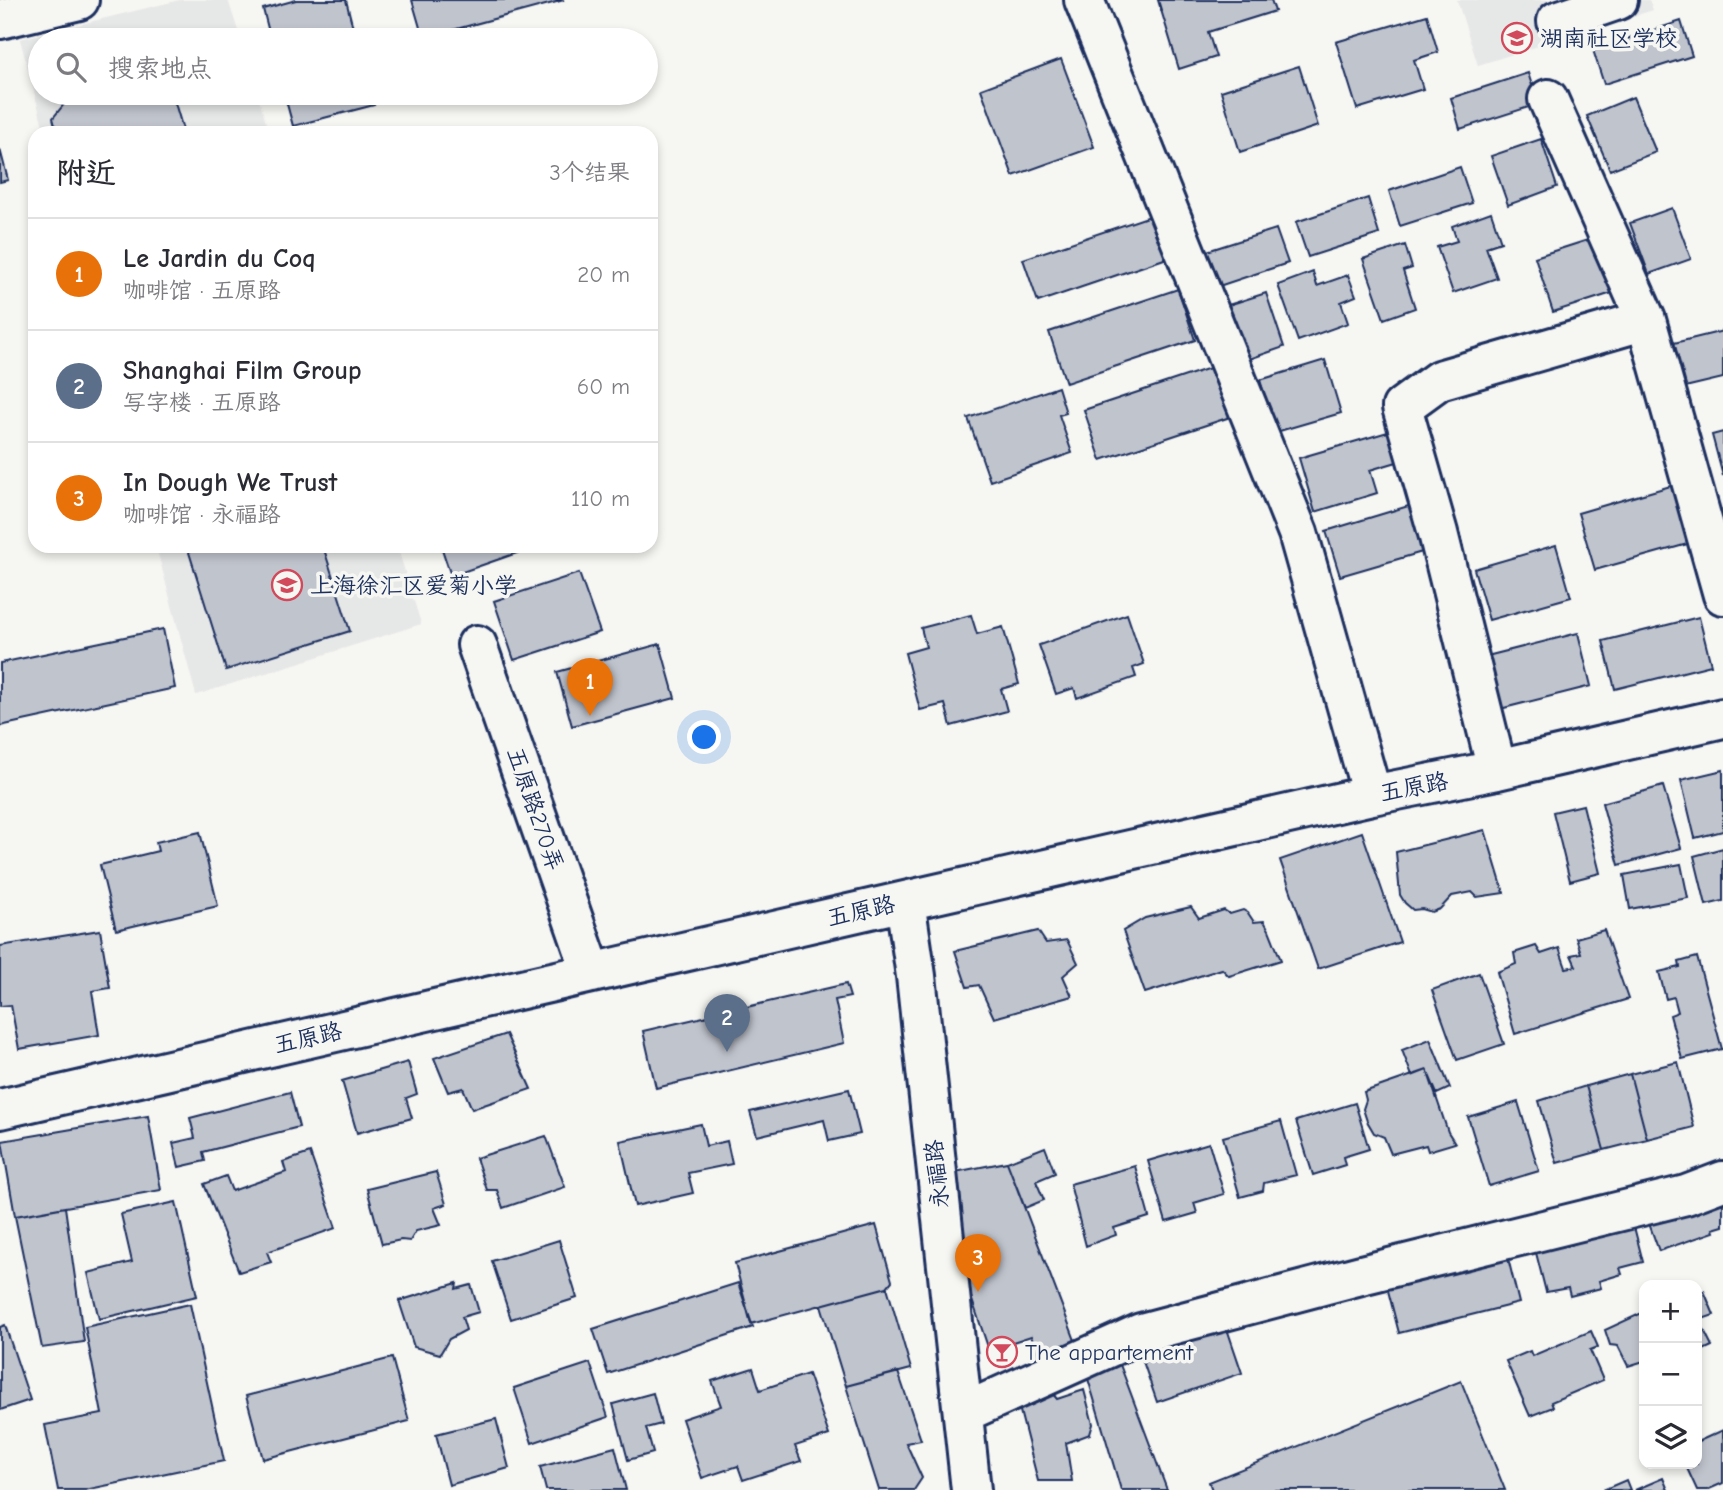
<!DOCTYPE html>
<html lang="zh">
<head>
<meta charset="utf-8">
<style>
  :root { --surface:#fff; --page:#f7f7f7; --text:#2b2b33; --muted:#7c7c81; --line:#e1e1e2; --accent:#d1495b }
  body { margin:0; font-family:"Comic Neue","LXGW WenKai TC",sans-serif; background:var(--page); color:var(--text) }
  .controls { position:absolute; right:21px; bottom:21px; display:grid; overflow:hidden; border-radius:14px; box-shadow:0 4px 10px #0003 }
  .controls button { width:63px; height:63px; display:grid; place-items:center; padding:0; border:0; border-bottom:2px solid var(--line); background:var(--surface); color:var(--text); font:35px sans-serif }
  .you { position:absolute; left:705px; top:738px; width:24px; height:24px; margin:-18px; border:5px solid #fff; border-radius:50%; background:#1a73e8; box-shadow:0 0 0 10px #1a73e833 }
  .badge { display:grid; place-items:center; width:46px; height:46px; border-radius:50%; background:var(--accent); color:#fff; font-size:23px; font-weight:700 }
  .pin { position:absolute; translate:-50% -58px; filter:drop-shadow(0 2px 4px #0008) }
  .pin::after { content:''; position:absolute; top:37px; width:24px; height:21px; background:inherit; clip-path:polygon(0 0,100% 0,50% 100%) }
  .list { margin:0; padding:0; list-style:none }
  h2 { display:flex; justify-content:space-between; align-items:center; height:91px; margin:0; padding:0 28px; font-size:30px }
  h2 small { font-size:23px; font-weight:400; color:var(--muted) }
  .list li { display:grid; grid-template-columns:46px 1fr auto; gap:21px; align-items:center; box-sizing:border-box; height:112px; padding:0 28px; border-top:2px solid var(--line) }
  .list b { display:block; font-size:26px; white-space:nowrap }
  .list p { margin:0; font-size:23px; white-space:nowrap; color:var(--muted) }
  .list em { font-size:23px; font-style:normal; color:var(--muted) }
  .icon { flex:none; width:38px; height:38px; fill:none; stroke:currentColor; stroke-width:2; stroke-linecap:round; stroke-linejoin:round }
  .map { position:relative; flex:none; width:1723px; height:1490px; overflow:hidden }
  .search { position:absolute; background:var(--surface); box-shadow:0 4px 10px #0003; left:28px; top:28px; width:630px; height:77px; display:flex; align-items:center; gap:18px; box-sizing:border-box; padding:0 24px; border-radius:38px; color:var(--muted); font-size:26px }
  .panel { position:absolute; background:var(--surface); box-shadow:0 4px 10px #0003; left:28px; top:126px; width:630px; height:427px; border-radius:21px }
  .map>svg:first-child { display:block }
  .built { fill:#e6e7e7 }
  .building { fill:#c0c4cd; stroke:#1b2f5e; stroke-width:2 }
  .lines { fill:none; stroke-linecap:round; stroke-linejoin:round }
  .minor-casing { stroke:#1b2f5e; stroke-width:44 }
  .minor { stroke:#f6f6f2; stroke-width:38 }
  .labels { text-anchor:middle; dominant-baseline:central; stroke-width:7; stroke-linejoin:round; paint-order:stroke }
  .poi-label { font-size:23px; fill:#1b2f5e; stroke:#f6f6f2; text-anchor:start }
  .street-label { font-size:23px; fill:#1b2f5e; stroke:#f6f6f2 }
</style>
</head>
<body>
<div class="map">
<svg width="1723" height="1490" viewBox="0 0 1723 1490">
  <rect width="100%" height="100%" fill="#f6f6f2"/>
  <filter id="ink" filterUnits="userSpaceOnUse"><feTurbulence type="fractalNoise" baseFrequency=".0143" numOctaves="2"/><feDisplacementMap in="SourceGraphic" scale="14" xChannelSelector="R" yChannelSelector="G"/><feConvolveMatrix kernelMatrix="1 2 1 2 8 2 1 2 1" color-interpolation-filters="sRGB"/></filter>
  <g filter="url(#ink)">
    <path class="built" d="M 180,0 L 228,0 L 241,40 L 40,40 L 40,93 L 257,93 L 269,133 L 45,133 L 20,39 Z
      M 1457,0 L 1649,0 L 1653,10 L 1478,65 Z
      M 156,546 L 397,546 L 421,624 L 196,695 Z"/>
    <path class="building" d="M 296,0 L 346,0 L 356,40 L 271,40 L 263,9 Z
      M 412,0 L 564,0 L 423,38 Z
      M 1158,0 L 1271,0 L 1275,11 L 1208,32 L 1216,57 L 1179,69 Z
      M 1427,15 L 1438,52 L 1414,60 L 1423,89 L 1357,109 L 1336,42 Z
      M 1681,21 L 1692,56 L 1604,84 L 1593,50 Z
      M 1061,59 L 1094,147 L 1013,176 L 981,89 Z
      M 1299,66 L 1318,126 L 1240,152 L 1221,91 Z
      M 1528,73 L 1538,104 L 1460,129 L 1451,98 Z
      M 73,93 L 172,93 L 184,133 L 57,133 L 53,118 Z
      M 284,93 L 370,93 L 374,105 L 293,126 Z
      M 1633,97 L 1656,152 L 1610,170 L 1587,116 Z
      M 1541,139 L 1557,187 L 1508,205 L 1491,156 Z
      M 0,149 L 8,180 L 0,182 Z
      M 1460,167 L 1472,203 L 1400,226 L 1389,191 Z
      M 1368,198 L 1379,234 L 1308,257 L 1296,222 Z
      M 1672,208 L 1691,259 L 1649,274 L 1630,223 Z
      M 1491,212 L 1501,242 L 1486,247 L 1497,278 L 1453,293 L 1437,247 L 1457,241 L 1452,226 Z
      M 1156,214 L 1170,257 L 1038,302 L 1023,259 Z
      M 1276,229 L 1288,263 L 1216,287 L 1204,252 Z
      M 1594,238 L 1612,293 L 1553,312 L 1535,257 Z
      M 1405,245 L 1412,268 L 1403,271 L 1415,308 L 1384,319 L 1363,259 Z
      M 1313,272 L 1317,286 L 1348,275 L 1356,296 L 1341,302 L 1348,323 L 1298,341 L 1278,285 Z
      M 1178,289 L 1195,340 L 1066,383 L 1049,332 Z
      M 1266,293 L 1284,347 L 1238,363 L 1219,308 Z
      M 1723,331 L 1723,378 L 1685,387 L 1674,343 Z
      M 1325,360 L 1341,413 L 1276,432 L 1260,380 Z
      M 1213,367 L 1230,417 L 1101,460 L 1084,410 Z
      M 1058,387 L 1066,413 L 1059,415 L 1072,453 L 990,481 L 968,418 Z
      M 1398,429 L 1407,459 L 1370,470 L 1377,493 L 1315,512 L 1299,458 Z
      M 1723,432 L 1723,476 L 1712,435 Z
      M 1674,485 L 1691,543 L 1595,570 L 1578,513 Z
      M 1415,504 L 1429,550 L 1340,576 L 1326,531 Z
      M 1556,545 L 1571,597 L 1489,620 L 1474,569 Z
      M 187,546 L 323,546 L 350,631 L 226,670 Z
      M 441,546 L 537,546 L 451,576 Z
      M 579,573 L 600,632 L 514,660 L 494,601 Z
      M 1127,614 L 1144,664 L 1133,668 L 1136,677 L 1077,698 L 1074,688 L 1056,694 L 1039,645 Z
      M 971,615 L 977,634 L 1003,627 L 1019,684 L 1001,689 L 1007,711 L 951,726 L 945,704 L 920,710 L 905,653 L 926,647 L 921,628 Z
      M 1699,617 L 1711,665 L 1615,689 L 1603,641 Z
      M 163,629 L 175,688 L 0,726 L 0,663 Z
      M 1578,633 L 1591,686 L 1496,710 L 1483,657 Z
      M 660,644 L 675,698 L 572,726 L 557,672 Z
      M 1723,770 L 1723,831 L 1695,838 L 1681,780 Z
      M 1663,786 L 1681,848 L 1619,865 L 1602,803 Z
      M 1583,805 L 1600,873 L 1570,881 L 1553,812 Z
      M 1485,830 L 1504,893 L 1477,897 L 1472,892 L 1452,896 L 1440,909 L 1432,912 L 1422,909 L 1413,910 L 1405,903 L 1400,895 L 1396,852 Z
      M 200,832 L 218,906 L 116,930 L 100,865 L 158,851 L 156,842 Z
      M 1362,832 L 1400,942 L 1318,969 L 1280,860 Z
      M 1723,848 L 1723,901 L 1706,905 L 1694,856 Z
      M 1681,864 L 1688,898 L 1630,909 L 1624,875 Z
      M 1191,907 L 1199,918 L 1224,910 L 1230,914 L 1243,910 L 1248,913 L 1254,922 L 1264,921 L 1269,930 L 1281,960 L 1229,976 L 1222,969 L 1145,993 L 1123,931 L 1145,918 Z
      M 100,930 L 110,988 L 92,991 L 99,1035 L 19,1049 L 11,1005 L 0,1006 L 0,946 Z
      M 1604,930 L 1628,999 L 1515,1034 L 1497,972 L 1516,964 L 1514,953 L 1536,946 L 1541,954 L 1559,948 L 1566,968 L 1576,966 L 1571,955 L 1581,953 L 1576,938 Z
      M 1038,931 L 1046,943 L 1067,940 L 1078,963 L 1063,976 L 1072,996 L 994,1018 L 979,985 L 967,987 L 955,951 Z
      M 1697,957 L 1722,1049 L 1682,1059 L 1670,1015 L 1678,1012 L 1674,997 L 1666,999 L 1659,972 L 1680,967 L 1679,962 Z
      M 1479,973 L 1504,1044 L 1457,1060 L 1432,990 Z
      M 846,984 L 850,997 L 835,1000 L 844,1043 L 656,1088 L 643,1031 Z
      M 506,1034 L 531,1089 L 472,1109 L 463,1088 L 448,1092 L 434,1058 Z
      M 1430,1039 L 1450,1088 L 1437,1094 L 1427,1070 L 1412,1076 L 1402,1050 Z
      M 408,1062 L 417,1094 L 406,1098 L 412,1118 L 357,1133 L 342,1081 Z
      M 1678,1062 L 1694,1127 L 1647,1139 L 1630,1074 Z
      M 1427,1070 L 1448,1132 L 1455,1143 L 1428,1151 L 1426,1145 L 1391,1154 L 1384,1137 L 1374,1133 L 1367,1121 L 1363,1109 L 1366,1100 L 1364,1092 Z
      M 1630,1074 L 1647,1139 L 1604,1150 L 1586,1086 Z
      M 1586,1086 L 1604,1150 L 1557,1163 L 1539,1101 Z
      M 849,1089 L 860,1134 L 829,1141 L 824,1120 L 757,1136 L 750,1112 Z
      M 290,1092 L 299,1127 L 203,1152 L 205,1161 L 179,1167 L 173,1143 L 195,1138 L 190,1118 Z
      M 1518,1102 L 1539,1171 L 1489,1186 L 1468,1117 Z
      M 1355,1103 L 1369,1149 L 1343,1157 L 1345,1165 L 1313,1175 L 1296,1121 Z
      M 148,1116 L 161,1190 L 15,1216 L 2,1141 Z
      M 1281,1121 L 1296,1175 L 1264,1183 L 1263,1191 L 1240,1197 L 1223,1137 Z
      M 701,1124 L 706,1146 L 727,1141 L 732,1164 L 688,1173 L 693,1193 L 635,1206 L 620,1141 Z
      M 546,1136 L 565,1187 L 503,1208 L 497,1190 L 487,1190 L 476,1158 Z
      M 1209,1143 L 1224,1194 L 1194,1203 L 1197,1213 L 1166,1222 L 1148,1161 Z
      M 1045,1147 L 1055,1173 L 1036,1181 L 1044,1200 L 1025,1208 L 1007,1162 Z
      M 310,1153 L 336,1228 L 267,1252 L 271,1262 L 239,1272 L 204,1184 L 226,1176 L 232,1191 L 286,1172 L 283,1162 Z
      M 1007,1162 L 1076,1343 L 1038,1356 L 1031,1336 L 989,1350 L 969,1291 L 955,1172 Z
      M 1135,1166 L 1149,1217 L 1114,1228 L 1116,1235 L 1086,1246 L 1070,1184 Z
      M 436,1172 L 446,1204 L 434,1208 L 441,1225 L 416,1231 L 410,1241 L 401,1240 L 382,1244 L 367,1189 Z
      M 1719,1190 L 1723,1202 L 1723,1226 L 1713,1229 L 1714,1232 L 1659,1251 L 1646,1215 Z
      M 176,1202 L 197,1296 L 99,1319 L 88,1273 L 132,1262 L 121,1214 Z
      M 65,1207 L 84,1342 L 42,1348 L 15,1216 Z
      M 1630,1211 L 1643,1262 L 1620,1268 L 1622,1274 L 1599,1281 L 1601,1288 L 1570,1296 L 1568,1288 L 1546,1292 L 1532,1237 Z
      M 876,1225 L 892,1281 L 887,1287 L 751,1324 L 735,1263 Z
      M 559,1240 L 577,1298 L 511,1319 L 492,1261 Z
      M 1506,1250 L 1519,1303 L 1399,1333 L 1385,1279 Z
      M 457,1283 L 456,1289 L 471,1285 L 479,1312 L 462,1317 L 466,1330 L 449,1339 L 440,1354 L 414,1347 L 399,1301 Z
      M 738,1283 L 753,1327 L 608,1374 L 593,1329 Z
      M 887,1287 L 911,1369 L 846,1386 L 821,1305 Z
      M 1704,1291 L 1714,1315 L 1699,1320 L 1712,1346 L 1697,1353 L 1697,1294 Z
      M 190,1304 L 224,1461 L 85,1490 L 58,1490 L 45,1425 L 102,1414 L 85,1327 Z
      M 1644,1312 L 1644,1361 L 1628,1366 L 1618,1346 L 1610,1345 L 1605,1330 Z
      M 1222,1314 L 1242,1373 L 1157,1402 L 1137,1344 Z
      M 5,1325 L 30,1400 L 0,1410 L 0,1327 Z
      M 1591,1331 L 1598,1347 L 1590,1350 L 1603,1380 L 1551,1402 L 1553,1407 L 1530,1416 L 1506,1361 L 1530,1351 L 1532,1356 Z
      M 1116,1354 L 1167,1490 L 1121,1490 L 1086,1372 Z
      M 392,1358 L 409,1421 L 263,1459 L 246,1396 Z
      M 590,1363 L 608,1417 L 532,1443 L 514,1388 Z
      M 753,1368 L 760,1390 L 808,1374 L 829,1435 L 795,1446 L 801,1461 L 743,1480 L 738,1466 L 702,1478 L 682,1419 L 721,1406 L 712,1381 Z
      M 898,1372 L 921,1440 L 906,1443 L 922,1478 L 914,1490 L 879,1490 L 846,1386 Z
      M 1461,1381 L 1505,1490 L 1212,1490 L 1209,1482 Z
      M 1084,1390 L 1093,1424 L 1090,1434 L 1066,1443 L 1072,1481 L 1038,1481 L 1019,1407 L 1052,1393 L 1057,1399 Z
      M 653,1393 L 661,1424 L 646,1428 L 653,1453 L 628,1460 L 613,1404 Z
      M 496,1419 L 509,1468 L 449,1485 L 436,1434 Z
      M 1723,1430 L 1723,1483 L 1707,1490 L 1697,1490 L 1685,1464 L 1697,1464 L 1697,1442 Z
      M 615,1447 L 626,1490 L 546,1490 L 540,1467 Z
      M 1663,1478 L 1668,1490 L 1635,1490 Z
      M 1626,1480 L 1630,1490 L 1603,1490 Z"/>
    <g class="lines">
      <g class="minor-casing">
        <path id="minor" d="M 1084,0 L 1298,533 L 1372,795
          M 0,19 L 79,0
          M 1557,21 L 1618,0
          M 1548,99 L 1646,320 L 1723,595
          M 477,645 L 592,973
          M 1497,770 L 1438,533 L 1402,407 L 1439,380 L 1646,320
          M 905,901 L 916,976 L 971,1490
          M 0,1109 L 905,901 L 1372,795 L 1497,770 L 1723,718
          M 963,1413 L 1141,1333 L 1361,1275 L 1686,1195 L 1723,1181"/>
      </g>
      <use href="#minor" class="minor"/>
    </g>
  </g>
  <defs>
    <g id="school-ring" transform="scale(1.575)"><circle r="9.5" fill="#f6f6f2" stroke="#d1495b" stroke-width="1.5"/><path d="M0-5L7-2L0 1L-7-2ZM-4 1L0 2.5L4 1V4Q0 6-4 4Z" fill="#d1495b"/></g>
    <g id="bar-ring" transform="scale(1.575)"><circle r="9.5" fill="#f6f6f2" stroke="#d1495b" stroke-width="1.5"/><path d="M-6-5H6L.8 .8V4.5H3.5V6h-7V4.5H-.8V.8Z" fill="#d1495b"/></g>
  </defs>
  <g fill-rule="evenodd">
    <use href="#school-ring" x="1517" y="38"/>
    <use href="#school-ring" x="287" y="585"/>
    <use href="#bar-ring" x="1002" y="1352"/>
  </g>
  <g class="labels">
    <g class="poi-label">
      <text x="1540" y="38">湖南社区学校</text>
      <text x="310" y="585">上海徐汇区爱菊小学</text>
      <text x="1025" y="1352">The appartement</text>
    </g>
    <g class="street-label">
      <text transform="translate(1414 787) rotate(-11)">五原路</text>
      <text transform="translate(535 809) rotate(71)">五原路270弄</text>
      <text transform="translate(861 911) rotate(-13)">五原路</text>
      <text transform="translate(308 1038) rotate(-13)">五原路</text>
      <text transform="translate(937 1174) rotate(-96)">永福路</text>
    </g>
  </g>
</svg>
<div class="controls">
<button>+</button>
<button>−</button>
<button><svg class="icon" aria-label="layers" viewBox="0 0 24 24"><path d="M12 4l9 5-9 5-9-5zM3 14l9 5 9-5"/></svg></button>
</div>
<div class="you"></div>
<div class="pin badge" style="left:590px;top:716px;background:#e8710a">1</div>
<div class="pin badge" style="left:727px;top:1052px;background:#5c6f8a">2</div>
<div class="pin badge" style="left:978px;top:1292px;background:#e8710a">3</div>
<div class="search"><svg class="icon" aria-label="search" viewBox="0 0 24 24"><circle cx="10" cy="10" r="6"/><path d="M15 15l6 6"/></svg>搜索地点</div>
<section class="panel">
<h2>附近<small>3个结果</small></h2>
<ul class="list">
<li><span class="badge" style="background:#e8710a">1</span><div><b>Le Jardin du Coq</b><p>咖啡馆 · 五原路</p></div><em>20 m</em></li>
<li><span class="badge" style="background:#5c6f8a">2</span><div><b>Shanghai Film Group</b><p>写字楼 · 五原路</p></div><em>60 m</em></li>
<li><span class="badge" style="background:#e8710a">3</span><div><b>In Dough We Trust</b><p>咖啡馆 · 永福路</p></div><em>110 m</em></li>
</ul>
</section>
</div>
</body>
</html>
